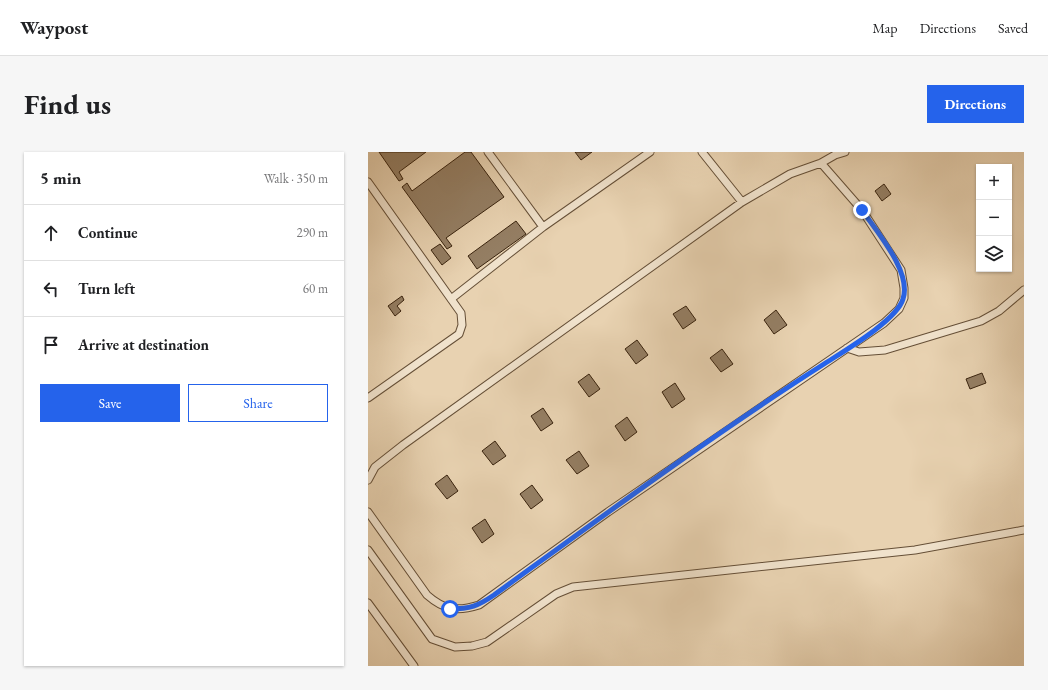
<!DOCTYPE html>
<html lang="en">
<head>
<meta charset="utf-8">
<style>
  :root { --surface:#fff; --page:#f6f6f6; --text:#202124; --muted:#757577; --line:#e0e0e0; --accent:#2563eb }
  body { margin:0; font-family:"EB Garamond",serif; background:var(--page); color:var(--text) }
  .controls { position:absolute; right:12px; top:12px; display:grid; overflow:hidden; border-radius:0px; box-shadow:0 1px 3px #0004 }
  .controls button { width:36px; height:36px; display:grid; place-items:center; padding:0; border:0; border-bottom:1px solid var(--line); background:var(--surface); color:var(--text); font:20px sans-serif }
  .stop { position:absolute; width:12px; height:12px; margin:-9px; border:3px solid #2563eb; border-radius:50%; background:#fff }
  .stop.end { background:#2563eb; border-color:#fff; box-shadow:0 1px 4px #0008 }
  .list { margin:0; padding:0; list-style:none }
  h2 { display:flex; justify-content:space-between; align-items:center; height:52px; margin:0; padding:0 16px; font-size:17px }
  h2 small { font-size:13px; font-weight:400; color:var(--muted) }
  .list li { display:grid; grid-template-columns:26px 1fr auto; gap:12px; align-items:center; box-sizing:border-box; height:56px; padding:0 16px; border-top:1px solid var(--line) }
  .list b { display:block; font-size:15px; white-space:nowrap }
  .list em { font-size:13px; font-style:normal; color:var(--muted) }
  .actions { display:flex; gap:8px; padding:12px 16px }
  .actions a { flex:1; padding:9px 0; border:1px solid var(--accent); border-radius:0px; text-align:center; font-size:14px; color:var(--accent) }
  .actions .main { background:var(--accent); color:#fff }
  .icon { flex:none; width:22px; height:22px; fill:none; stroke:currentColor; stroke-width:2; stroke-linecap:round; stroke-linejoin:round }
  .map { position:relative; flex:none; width:656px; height:514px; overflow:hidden; border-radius:0px }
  header { display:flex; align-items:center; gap:24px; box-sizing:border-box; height:56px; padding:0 20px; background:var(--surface); border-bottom:1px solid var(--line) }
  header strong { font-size:19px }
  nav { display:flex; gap:22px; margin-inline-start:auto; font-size:14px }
  .intro { display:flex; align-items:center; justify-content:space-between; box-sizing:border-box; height:96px; padding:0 24px }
  h1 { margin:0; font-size:28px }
  .button { padding:10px 18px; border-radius:0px; background:var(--accent); color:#fff; font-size:14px; font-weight:700 }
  main { display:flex; gap:24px; padding:0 24px }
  aside { flex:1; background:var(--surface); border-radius:0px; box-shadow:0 1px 3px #0004 }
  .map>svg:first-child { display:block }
  .building { fill:#947e63; stroke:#39230e }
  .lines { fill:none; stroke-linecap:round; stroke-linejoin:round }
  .service-casing { stroke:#654f37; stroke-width:9 }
  .service { stroke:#f0e2cc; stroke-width:7 }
  .route { stroke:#2563eb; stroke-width:5 }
</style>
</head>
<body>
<header>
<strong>Waypost</strong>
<nav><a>Map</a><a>Directions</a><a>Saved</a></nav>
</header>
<div class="intro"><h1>Find us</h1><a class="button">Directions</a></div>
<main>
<aside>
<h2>5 min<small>Walk · 350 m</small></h2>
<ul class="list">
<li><svg class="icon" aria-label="ahead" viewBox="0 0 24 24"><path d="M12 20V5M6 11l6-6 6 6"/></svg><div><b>Continue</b></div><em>290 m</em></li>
<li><svg class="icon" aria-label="left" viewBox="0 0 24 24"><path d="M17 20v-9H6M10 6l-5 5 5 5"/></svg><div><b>Turn left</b></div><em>60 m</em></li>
<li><svg class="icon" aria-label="arrive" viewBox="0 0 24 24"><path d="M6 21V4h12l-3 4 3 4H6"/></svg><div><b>Arrive at destination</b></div></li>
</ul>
<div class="actions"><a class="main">Save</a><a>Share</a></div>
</aside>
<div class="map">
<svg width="656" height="514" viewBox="0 0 656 514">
  <rect width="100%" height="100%" fill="#e8d2b1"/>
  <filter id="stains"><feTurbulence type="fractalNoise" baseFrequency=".005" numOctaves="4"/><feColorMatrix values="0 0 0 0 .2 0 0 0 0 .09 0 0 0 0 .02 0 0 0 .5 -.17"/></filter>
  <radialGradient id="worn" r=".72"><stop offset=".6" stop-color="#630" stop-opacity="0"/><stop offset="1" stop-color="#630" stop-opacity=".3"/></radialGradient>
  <path class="building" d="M 11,0 L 58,0 L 31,20 L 35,27 L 31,29 Z
    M 97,0 L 103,0 L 136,45 L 78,86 L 84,94 L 79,97 L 34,35 L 39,31 L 44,39 Z
    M 207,0 L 224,0 L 213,8 Z
    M 516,32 L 523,42 L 514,49 L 507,39 Z
    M 148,69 L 158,82 L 109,117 L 100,104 Z
    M 72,92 L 83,106 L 74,113 L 63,98 Z
    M 34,144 L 36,148 L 29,154 L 33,159 L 27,164 L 20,154 Z
    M 318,154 L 328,168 L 315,177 L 305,162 Z
    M 408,158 L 419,173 L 406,182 L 396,168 Z
    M 269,188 L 280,203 L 268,212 L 257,197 Z
    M 354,197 L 365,212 L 353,220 L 342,206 Z
    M 614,221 L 618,231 L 602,237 L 598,227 Z
    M 221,222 L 232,237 L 221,245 L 210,230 Z
    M 307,231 L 317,247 L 304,256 L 294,240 Z
    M 175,256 L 185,271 L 173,279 L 163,264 Z
    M 259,265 L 269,280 L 257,289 L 247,274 Z
    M 127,289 L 138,304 L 125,313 L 114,299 Z
    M 211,299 L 221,314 L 209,322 L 198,308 Z
    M 79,323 L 90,339 L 79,347 L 67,332 Z
    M 164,333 L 175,348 L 163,357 L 152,342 Z
    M 117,367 L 126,382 L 114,391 L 104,376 Z"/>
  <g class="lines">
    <g class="service-casing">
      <path id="service" d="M 334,0 L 374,50
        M 0,30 L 93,161 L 94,173 L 91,182 L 0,246
        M 175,75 L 282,0
        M 83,147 L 175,75 L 120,0
        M 479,196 L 491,200 L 517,198 L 613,169 L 631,159 L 656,138
        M 0,328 L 7,315 L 35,293 L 374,50 L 422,22 L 453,11 L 467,3 L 477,0
        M 0,360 L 59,443 C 76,458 89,460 111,453 L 240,360 L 516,171 L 531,157 L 536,146 L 536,136 L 533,118 L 494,58 L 453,11
        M 0,398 L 64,487 L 87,495 L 104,494 L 119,490 L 188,442 L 205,435 L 547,398 L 656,378
        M 0,451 L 46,514"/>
    </g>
    <use href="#service" class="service"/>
  </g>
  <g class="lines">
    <path class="route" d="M 82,457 C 102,457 110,454 126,443 C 235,364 343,284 456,212 C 476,199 529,168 535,147 C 544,120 509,80 494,58"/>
  </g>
  <rect width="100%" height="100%" filter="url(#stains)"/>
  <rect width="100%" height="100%" fill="url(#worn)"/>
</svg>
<div class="controls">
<button>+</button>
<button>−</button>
<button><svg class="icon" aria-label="layers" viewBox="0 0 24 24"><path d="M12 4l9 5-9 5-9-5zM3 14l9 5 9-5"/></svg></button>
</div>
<div class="stop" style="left:82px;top:457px"></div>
<div class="stop end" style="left:494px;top:58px"></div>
</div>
</main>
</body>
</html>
